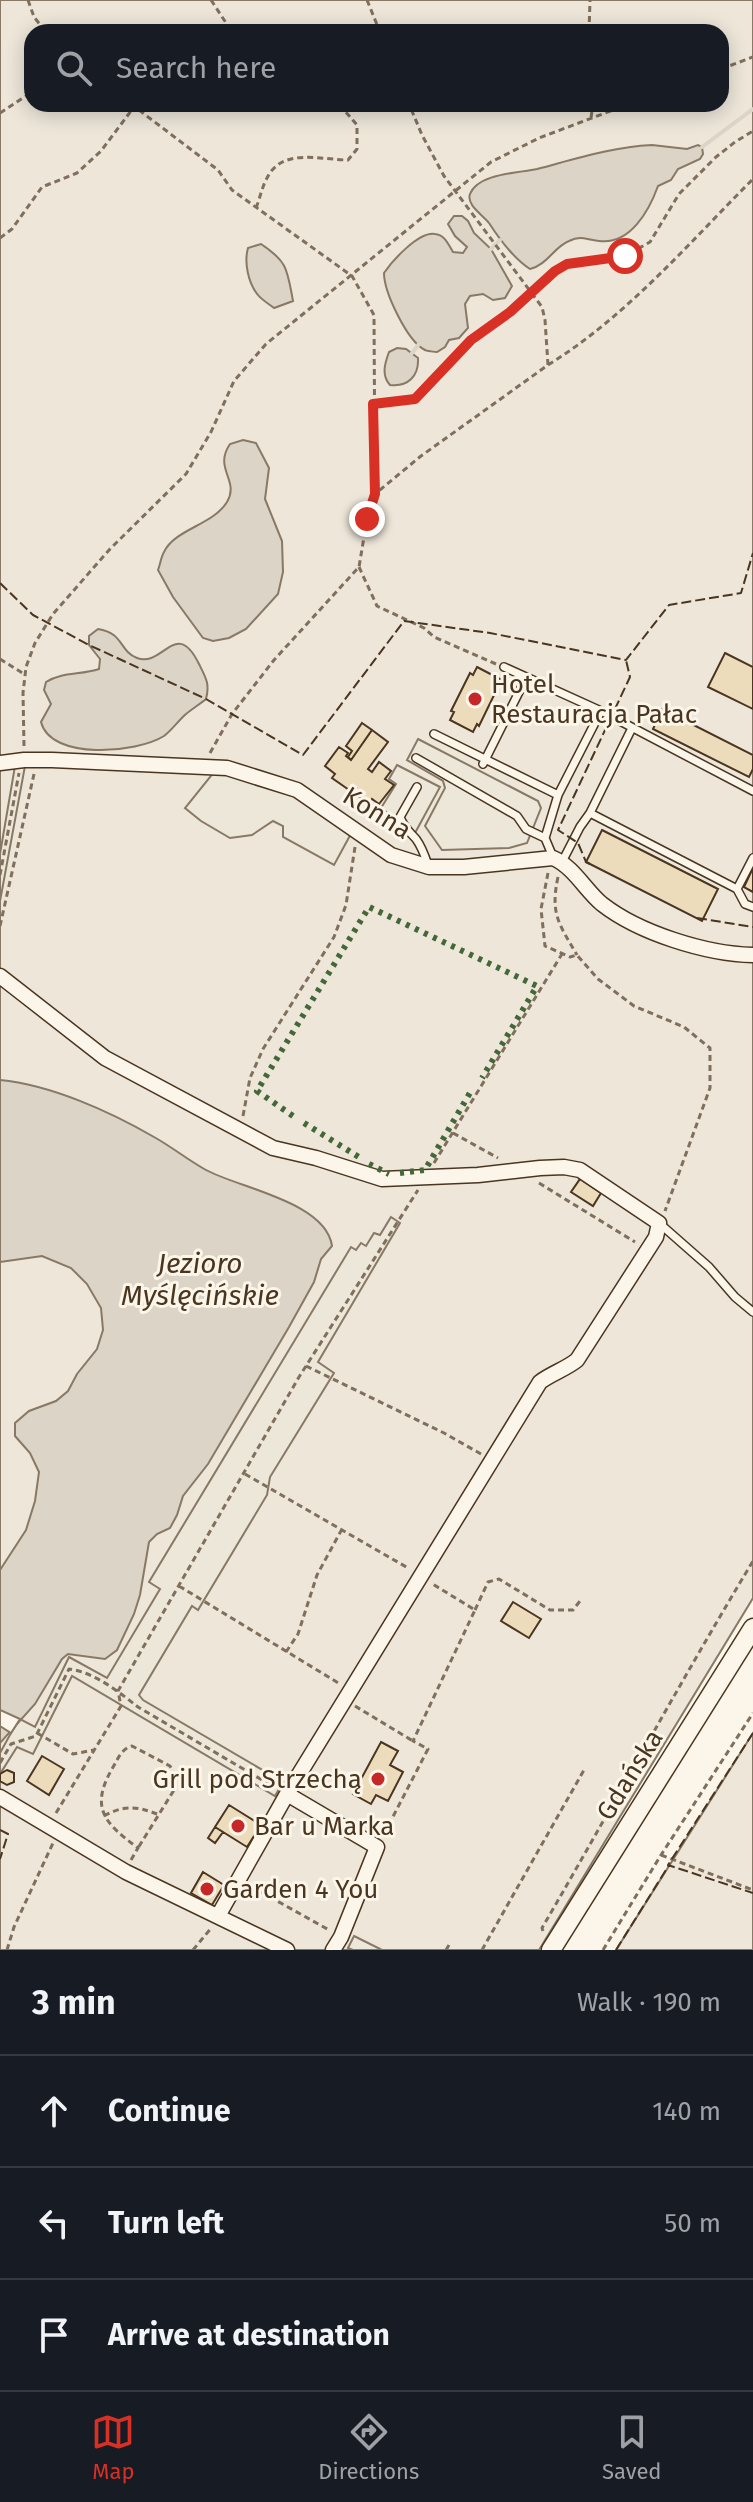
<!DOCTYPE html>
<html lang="en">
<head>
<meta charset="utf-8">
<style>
  :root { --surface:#171b24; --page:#242831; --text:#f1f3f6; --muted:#9ea1a6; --line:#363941; --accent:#d93025 }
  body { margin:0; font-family:"Fira Sans",sans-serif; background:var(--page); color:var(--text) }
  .stop { position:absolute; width:24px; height:24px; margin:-18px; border:6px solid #d93025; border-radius:50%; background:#fff }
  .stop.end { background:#d93025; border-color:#fff; box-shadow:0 2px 8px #0008 }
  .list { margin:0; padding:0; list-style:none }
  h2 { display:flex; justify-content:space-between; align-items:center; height:104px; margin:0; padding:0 32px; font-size:34px }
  h2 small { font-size:26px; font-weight:400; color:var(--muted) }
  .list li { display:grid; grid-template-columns:52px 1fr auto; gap:24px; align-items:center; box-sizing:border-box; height:112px; padding:0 32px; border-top:2px solid var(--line) }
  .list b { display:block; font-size:30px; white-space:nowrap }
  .list em { font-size:26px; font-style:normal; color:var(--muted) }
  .icon { flex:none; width:44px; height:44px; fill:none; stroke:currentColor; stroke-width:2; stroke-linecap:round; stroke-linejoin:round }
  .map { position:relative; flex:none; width:753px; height:1950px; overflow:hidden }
  .search { position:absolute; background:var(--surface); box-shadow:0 4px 20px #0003; left:24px; right:24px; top:24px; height:88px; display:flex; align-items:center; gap:20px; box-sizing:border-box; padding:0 28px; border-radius:24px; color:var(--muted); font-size:30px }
  .sheet { height:440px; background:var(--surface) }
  nav { display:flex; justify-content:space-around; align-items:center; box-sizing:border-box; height:112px; border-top:2px solid var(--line); background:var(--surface); font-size:22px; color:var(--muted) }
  nav a { display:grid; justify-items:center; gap:4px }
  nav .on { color:var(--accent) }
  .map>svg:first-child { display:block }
  .green { fill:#ede6d9; stroke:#887966; stroke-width:2; fill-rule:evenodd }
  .parking { fill:#ede7d9; stroke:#887966; stroke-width:2 }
  .water { fill:#dcd4c6; stroke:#887966; stroke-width:2 }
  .pier { fill:#fbf6e9; stroke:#887966; stroke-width:2 }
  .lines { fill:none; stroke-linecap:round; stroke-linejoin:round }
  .stream { stroke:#dcd4c6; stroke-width:4 }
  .building { fill:#ecdcbc; stroke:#4a3520; stroke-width:2 }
  .lane-casing { stroke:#4a3520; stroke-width:10 }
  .street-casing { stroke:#4a3520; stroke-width:17 }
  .secondary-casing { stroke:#4a3520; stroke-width:21 }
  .path { stroke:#7f6f5c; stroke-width:3; stroke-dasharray:6 4; stroke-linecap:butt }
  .lane { stroke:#fbf6e9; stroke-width:7 }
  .street { stroke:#fbf6e9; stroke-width:14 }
  .secondary { stroke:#fbf6e9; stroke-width:18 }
  .hedge { stroke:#436837; stroke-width:6; stroke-dasharray:4 6; stroke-linecap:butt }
  .fence { stroke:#4a3520; stroke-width:2; stroke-dasharray:10 4; stroke-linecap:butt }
  .route { stroke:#d93025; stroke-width:10 }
  .poi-dot { fill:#c62828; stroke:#fbf6e9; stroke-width:3 }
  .labels { text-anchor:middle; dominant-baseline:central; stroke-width:6; stroke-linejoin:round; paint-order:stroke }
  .poi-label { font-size:26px; fill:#4a3520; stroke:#fbf6e9; text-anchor:start }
  .street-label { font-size:26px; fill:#4a3520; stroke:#fbf6e9 }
  .water-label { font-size:28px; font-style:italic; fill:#4a3520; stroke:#fbf6e9 }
</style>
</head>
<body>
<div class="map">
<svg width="753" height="1950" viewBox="0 0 753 1950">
  <rect width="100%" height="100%" fill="#fbf6e9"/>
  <path class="green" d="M 0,0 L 753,0 L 753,1598 L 539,1950 L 0,1950 ZM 32,32 L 721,32 L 721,104 L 32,104 Z
    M 753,1733 L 753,1950 L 616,1950 Z"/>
  <path class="parking" d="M 418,739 L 538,801 L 541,808 L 527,843 L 509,848 L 442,850 L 425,826 L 445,788 L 443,781 L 407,760 Z
    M 397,765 L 440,787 L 415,833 L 381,808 L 396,784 L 389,779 Z
    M 15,766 L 25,766 L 0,901 L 0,854 Z
    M 214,772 L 235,775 L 295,793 L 353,830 L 334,865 L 283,837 L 283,826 L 273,821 L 252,835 L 230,838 L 201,821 L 185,808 Z
    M 391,1217 L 400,1223 L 318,1362 L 334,1373 L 270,1477 L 267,1495 L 198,1610 L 192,1606 L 139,1695 L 143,1700 L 283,1782 L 275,1796 L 72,1676 L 33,1754 L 17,1747 L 0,1774 L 0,1753 L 11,1733 L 20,1719 L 35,1727 L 69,1657 L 107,1678 L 160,1589 L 149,1582 L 351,1247 L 356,1250 L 361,1243 L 366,1246 L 374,1233 L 380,1235 Z
    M 354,1936 L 382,1950 L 353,1950 L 348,1948 Z"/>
  <path class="water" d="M 652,145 L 687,149 L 698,145 L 702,147 L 703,154 L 700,159 L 678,169 L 671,180 L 658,186 C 649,211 630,245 599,241 C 586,240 582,235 569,241 C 554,247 547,265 530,269 C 513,258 500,240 489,223 C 483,215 466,205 470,194 C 478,173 520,173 537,169 C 575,159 612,147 652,145 Z
    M 454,216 L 462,216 L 468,221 L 474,233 L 491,249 L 512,286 L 505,298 L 493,300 L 483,294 L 470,296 L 465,304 L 468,328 L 459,338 L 449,340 L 445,347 L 437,352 C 436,352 426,351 425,350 C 407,341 384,292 384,273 C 392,261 419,231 435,234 C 445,235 448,244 453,252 L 463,253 L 467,247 L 455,236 L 448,224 Z
    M 261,244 C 288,262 287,269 293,301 L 274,308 C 269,304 262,300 258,295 C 248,283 244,262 248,248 Z
    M 397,348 L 406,349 L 418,358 C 419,376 408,387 390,385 C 381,375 385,363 389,352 Z
    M 243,440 L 256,443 L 269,468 L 265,499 L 282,541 L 283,572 L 278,594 L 246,629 L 229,638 L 213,641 L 203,638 L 173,597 L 158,570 C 160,565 161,557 164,552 C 175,529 213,525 227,502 C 240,480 213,469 230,444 Z
    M 98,629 C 124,633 119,651 137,658 C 163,668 176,617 199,664 C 206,678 210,684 206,699 C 200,704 192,709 186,714 C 178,721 172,730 164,736 C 137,753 51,761 41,722 L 51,704 L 44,690 L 46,682 C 61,672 81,675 99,669 L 100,659 L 89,645 L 89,636 Z
    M 0,1080 C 51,1085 109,1111 154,1137 C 172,1147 188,1160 206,1170 C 239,1188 326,1202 332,1246 L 321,1259 L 314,1282 L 289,1327 L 208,1464 L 183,1496 L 177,1515 L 170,1528 L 157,1534 L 149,1542 L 140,1595 L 134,1614 L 117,1650 L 105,1659 L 68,1654 L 62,1659 L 35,1704 L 0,1743 L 0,1570 L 26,1530 L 35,1501 L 39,1472 L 30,1453 L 15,1436 L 15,1423 L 29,1411 L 56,1401 L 68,1391 L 77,1374 L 97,1349 L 103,1330 L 101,1308 L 87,1284 L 71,1268 L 42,1256 L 0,1262 Z"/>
  <path class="pier" d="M 0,1710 L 20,1719 L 11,1733 L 0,1726 Z"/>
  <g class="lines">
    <path class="stream" d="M 702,147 L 753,109
      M 491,249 L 500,240
      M 412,353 L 419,344"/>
  </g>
  <path class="building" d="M 725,653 L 753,667 L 753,709 L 708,687 Z
    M 477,667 L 500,679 L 496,686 L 498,687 L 479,726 L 477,724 L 473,732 L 450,720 L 454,712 L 451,711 L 470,673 L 473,675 Z
    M 662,709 L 753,755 L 753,769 L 749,777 L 653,729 Z
    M 362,723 L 372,730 L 351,760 L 348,757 L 352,751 L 346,746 Z
    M 372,730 L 388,742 L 368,769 L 372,772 L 379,762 L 391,771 L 385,779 L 394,785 L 379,804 L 372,799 L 369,804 L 353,793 L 357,787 L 352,792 L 332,778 L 335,774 L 325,766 L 339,747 L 348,753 L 346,756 L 351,760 Z
    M 602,830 L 718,889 L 702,921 L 586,862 Z
    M 753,868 L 753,892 L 744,887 Z
    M 580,1179 L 601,1193 L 593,1206 L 571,1192 Z
    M 513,1602 L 541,1619 L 529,1638 L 501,1621 Z
    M 381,1742 L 398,1751 L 390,1765 L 403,1772 L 388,1801 L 376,1795 L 371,1804 L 353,1794 Z
    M 42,1756 L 64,1769 L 49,1795 L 27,1781 Z
    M 7,1770 L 14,1773 L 14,1782 L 7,1785 L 0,1781 L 0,1774 Z
    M 229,1805 L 261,1825 L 247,1847 L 215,1827 Z
    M 215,1827 L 223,1832 L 215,1843 L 208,1838 Z
    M 203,1872 L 224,1885 L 212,1905 L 191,1893 Z"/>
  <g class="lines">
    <g class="lane-casing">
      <path id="lane" d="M 504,667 L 601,711 L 753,791
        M 632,728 L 590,813 L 737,889 L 753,858
        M 434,734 L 558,795 L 601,711
        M 416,758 L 517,816 L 526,829 L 545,838 L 553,857
        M 483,764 L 526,678
        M 417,787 L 400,817 C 404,828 409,831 416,839 C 422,847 425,856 428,865
        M 545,838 L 558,795
        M 562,862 L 580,827 L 590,813
        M 737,889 L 745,904 L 753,907
        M 659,1223 L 709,1267 L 735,1297 L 753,1312"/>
    </g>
    <g class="street-casing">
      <path id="street" d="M 0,763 L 24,760 L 52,760 L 227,768 L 297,790 L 391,855 L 429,867 L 464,867 L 553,858 C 574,867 585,890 602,904 C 639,933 706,954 753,955
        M 0,976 L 105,1058 L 273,1148 L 316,1158 L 382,1179 L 478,1175 L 540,1168 L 564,1167 L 580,1170 L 659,1223 L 656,1237 L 577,1360 C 566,1369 552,1373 540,1382 L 287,1794 L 218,1916
        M 287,1794 L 377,1847 L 341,1937 L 333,1950
        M 0,1797 L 126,1872 L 287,1950"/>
    </g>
    <g class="secondary-casing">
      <path id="secondary" d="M 551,1950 L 753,1628"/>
    </g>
    <path class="path" d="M 28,0 L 34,17 L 46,32
      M 211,0 L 232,32
      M 367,0 L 380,32
      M 589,32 L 590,0
      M 721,69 L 753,57
      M 131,104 L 218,170 L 232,190 L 352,276 L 374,315 L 375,494
      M 0,113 L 32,92
      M 591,118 L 593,104
      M 256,208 C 260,198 262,187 267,178 C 282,147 322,160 348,160 L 357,149 L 357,125 L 339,104
      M 0,238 L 12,229 L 42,187 L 77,173 L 101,151 L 134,107
      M 548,365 C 627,316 688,244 753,179
      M 373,404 L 415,399 L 471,340 L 510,312 L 555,271 L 567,264 L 625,256 L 650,242 L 679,194 L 716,157 L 735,142 L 753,131
      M 359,567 L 377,606 L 424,628 L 434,637 L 496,664
      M 0,659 L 24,674
      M 24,746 L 23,693 L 26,667 L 35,643 L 53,614 L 110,549 L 186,474 L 211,432 L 234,381 L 266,344 L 491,162 L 539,138 L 629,104
      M 210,753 L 232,714 L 274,660 L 359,567 L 367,519 L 375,494 L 421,456 L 548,365 L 545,320 L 542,307 L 444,176 L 422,135 L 409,104
      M 548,873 L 541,909 L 545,946 L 570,957 L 577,955 L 598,979 L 634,1006 L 684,1027 L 710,1048 L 710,1088 L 665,1211
      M 0,875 L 19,773
      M 558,877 C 550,914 559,924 577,955
      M 0,926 L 34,774
      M 243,1116 L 250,1078 L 263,1049 L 334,937 L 346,905 L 355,847
      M 453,1133 L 498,1158
      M 434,1163 L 562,954
      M 539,1183 L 635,1242
      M 306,1366 L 444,1433 L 481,1454
      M 245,1474 L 408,1568
      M 179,1586 L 340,1684
      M 475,1610 L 488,1582 L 499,1579 L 550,1610 L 573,1610 L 580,1601
      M 286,1652 L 298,1634 L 317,1575 L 342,1529
      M 355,1706 L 413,1741
      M 37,1733 L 73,1754 L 94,1750
      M 0,1763 L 11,1744 L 36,1736 L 69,1669 C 94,1672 119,1692 138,1707 L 274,1787
      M 56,1813 L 121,1706 L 118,1691 L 299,1377 L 418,1190
      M 104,1816 C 124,1805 136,1806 157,1814
      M 384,1834 L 428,1749 L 413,1741 L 475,1610 L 431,1583
      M 661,1855 L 753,1890
      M 131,1860 L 138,1848 C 106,1824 89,1809 112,1769 C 118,1759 121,1749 132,1746 L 170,1766 L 175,1776 L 174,1790 L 138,1848
      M 252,1887 L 329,1930
      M 543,1931 L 542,1928 C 613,1806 680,1682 753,1561
      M 7,1950 L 14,1927 L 53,1843
      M 193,1950 L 212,1927
      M 446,1950 L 449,1945
      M 482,1950 L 584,1770
      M 603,1950 L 661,1855 L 753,1713"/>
    <use href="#lane" class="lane"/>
    <use href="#street" class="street"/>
    <use href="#secondary" class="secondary"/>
    <path class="hedge" d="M 293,1116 L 257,1091 L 369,907 L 537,986 L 482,1078
      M 304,1123 L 362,1159
      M 369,1164 L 389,1174
      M 400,1173 L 425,1170 L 471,1091"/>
    <path class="fence" d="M 0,583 L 33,615 L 89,645 L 206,699 L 303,755 L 404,621 L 490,633 L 626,660 L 669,605 L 741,593 L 753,553
      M 590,864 L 586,862 L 578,843 L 558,830 L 630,677 L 626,660 L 628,657
      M 697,918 L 753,927
      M 753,1733 L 668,1865 L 753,1893
      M 0,1830 L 8,1834 L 0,1859
      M 616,1950 L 669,1865"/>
  </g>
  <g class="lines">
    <path class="route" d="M 367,519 L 375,494 L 373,404 L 415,399 L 471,340 L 510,312 L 555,271 L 567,264 L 625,256"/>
  </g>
  <g class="poi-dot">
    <circle cx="475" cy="699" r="8"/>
    <circle cx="378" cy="1779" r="8"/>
    <circle cx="238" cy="1826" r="8"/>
    <circle cx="207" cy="1889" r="8"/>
  </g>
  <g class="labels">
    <g class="poi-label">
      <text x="491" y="684">Hotel<tspan x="491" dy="30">Restauracja Pałac</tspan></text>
      <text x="362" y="1779" text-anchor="end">Grill pod Strzechą</text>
      <text x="254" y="1826">Bar u Marka</text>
      <text x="223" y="1889">Garden 4 You</text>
    </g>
    <g class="street-label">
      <text transform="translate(377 813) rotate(32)">Konna</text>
      <text transform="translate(630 1775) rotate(-58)">Gdańska</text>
    </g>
    <g class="water-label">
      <text x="200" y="1263">Jezioro<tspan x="200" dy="32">Myślęcińskie</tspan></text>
    </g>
  </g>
</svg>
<div class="stop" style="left:625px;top:256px"></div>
<div class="stop end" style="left:367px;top:519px"></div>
<div class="search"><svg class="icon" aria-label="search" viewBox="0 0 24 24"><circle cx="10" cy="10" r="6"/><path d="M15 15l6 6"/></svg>Search here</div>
</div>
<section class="sheet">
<h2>3 min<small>Walk · 190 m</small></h2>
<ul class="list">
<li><svg class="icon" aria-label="ahead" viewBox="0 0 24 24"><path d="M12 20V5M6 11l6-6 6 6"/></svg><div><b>Continue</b></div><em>140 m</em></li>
<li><svg class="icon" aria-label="left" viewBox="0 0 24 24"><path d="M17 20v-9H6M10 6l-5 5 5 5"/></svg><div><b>Turn left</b></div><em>50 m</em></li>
<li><svg class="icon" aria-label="arrive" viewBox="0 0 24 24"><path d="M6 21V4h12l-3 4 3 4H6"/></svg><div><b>Arrive at destination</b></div></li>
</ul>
</section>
<nav>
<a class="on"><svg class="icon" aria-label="map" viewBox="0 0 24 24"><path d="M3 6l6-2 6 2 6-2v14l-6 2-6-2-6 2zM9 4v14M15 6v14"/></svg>Map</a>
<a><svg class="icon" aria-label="directions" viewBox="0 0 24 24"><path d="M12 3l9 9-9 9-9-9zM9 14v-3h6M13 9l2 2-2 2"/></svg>Directions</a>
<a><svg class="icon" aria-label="saved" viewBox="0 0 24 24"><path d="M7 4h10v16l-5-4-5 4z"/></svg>Saved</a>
</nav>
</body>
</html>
